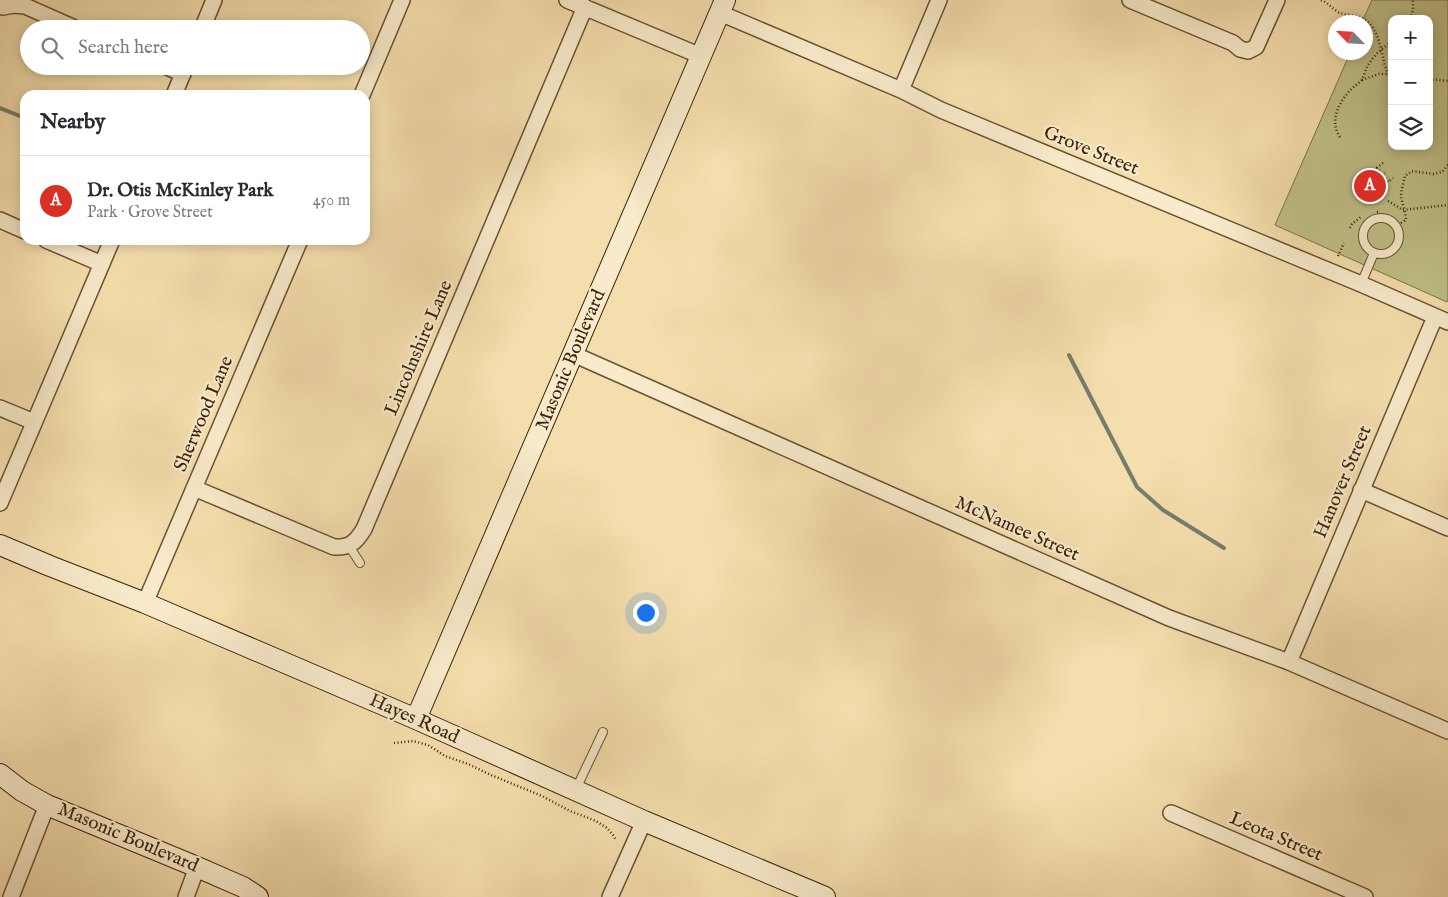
<!DOCTYPE html>
<html lang="en">
<head>
<meta charset="utf-8">
<style>
  :root { --surface:#fff; --page:#f2f2f3; --text:#2b2b33; --muted:#7c7c81; --line:#e1e1e2; --accent:#d93025 }
  body { margin:0; font-family:"IM FELL English",serif; background:var(--page); color:var(--text) }
  .controls { position:absolute; right:15px; top:15px; display:grid; overflow:hidden; border-radius:10px; box-shadow:0 2px 12px #0003 }
  .controls button { width:45px; height:45px; display:grid; place-items:center; padding:0; border:0; border-bottom:1px solid var(--line); background:var(--surface); color:var(--text); font:25px sans-serif }
  .compass { position:absolute; left:1328px; top:15px; width:45px; height:45px; border-radius:50%; background:var(--surface); box-shadow:0 2px 12px #0003; rotate:295deg }
  .you { position:absolute; left:645px; top:612px; width:18px; height:18px; margin:-12px; border:4px solid #fff; border-radius:50%; background:#1a73e8; box-shadow:0 0 0 8px #1a73e833 }
  .badge { display:grid; place-items:center; width:32px; height:32px; border-radius:50%; background:var(--accent); color:#fff; font-size:16px; font-weight:700 }
  .pin { position:absolute; translate:-50% -50%; border:2px solid #fff; box-shadow:0 1px 5px #0006 }
  .list { margin:0; padding:0; list-style:none }
  h2 { display:flex; justify-content:space-between; align-items:center; height:65px; margin:0; padding:0 20px; font-size:21px }
  h2 small { font-size:16px; font-weight:400; color:var(--muted) }
  .list li { display:grid; grid-template-columns:32px 1fr auto; gap:15px; align-items:center; box-sizing:border-box; height:90px; padding:0 20px; border-top:1px solid var(--line) }
  .list b { display:block; font-size:19px; white-space:nowrap }
  .list p { margin:0; font-size:16px; white-space:nowrap; color:var(--muted) }
  .list em { font-size:16px; font-style:normal; color:var(--muted) }
  .icon { flex:none; width:28px; height:28px; fill:none; stroke:currentColor; stroke-width:2; stroke-linecap:round; stroke-linejoin:round }
  .map { position:relative; flex:none; width:1448px; height:897px; overflow:hidden }
  .search { position:absolute; background:var(--surface); box-shadow:0 2px 12px #0003; left:20px; top:20px; width:350px; height:55px; display:flex; align-items:center; gap:12px; box-sizing:border-box; padding:0 18px; border-radius:28px; color:var(--muted); font-size:19px }
  .panel { position:absolute; background:var(--surface); box-shadow:0 2px 12px #0003; left:20px; top:90px; width:350px; height:155px; border-radius:15px }
  .map>svg:first-child { display:block }
  .green { fill:#c0c087; stroke:#7d7248; fill-rule:evenodd }
  .lines { fill:none; stroke-linecap:round; stroke-linejoin:round }
  .stream { stroke:#757e6d; stroke-width:4 }
  .lane-casing { stroke:#695232; stroke-width:10 }
  .street-casing { stroke:#695232; stroke-width:18 }
  .secondary-casing { stroke:#3a2309; stroke-width:22 }
  .path { stroke:#3a2309; stroke-width:2.5; stroke-dasharray:1 2.5; stroke-linecap:butt }
  .lane { stroke:#f8eaca; stroke-width:8 }
  .street { stroke:#f8eaca; stroke-width:15 }
  .secondary { stroke:#f8eaca; stroke-width:20 }
  .labels { text-anchor:middle; dominant-baseline:central; stroke-width:4.5; stroke-linejoin:round; paint-order:stroke }
  .street-label { font-size:19px; fill:#3a2309; stroke:#f8eaca }
</style>
</head>
<body>
<div class="map">
<svg width="1448" height="897" viewBox="0 0 1448 897">
  <rect width="100%" height="100%" fill="#f5dead"/>
  <filter id="stains"><feTurbulence type="fractalNoise" baseFrequency=".004" numOctaves="4"/><feColorMatrix values="0 0 0 0 .2 0 0 0 0 .09 0 0 0 0 .02 0 0 0 .5 -.17"/></filter>
  <radialGradient id="worn" r=".72"><stop offset=".6" stop-color="#630" stop-opacity="0"/><stop offset="1" stop-color="#630" stop-opacity=".3"/></radialGradient>
  <path class="green" d="M 1372,0 L 1448,0 L 1448,299 L 1447,302 L 1275,225 L 1350,53 L 1366,52 L 1366,22 L 1362,22 ZM 1392,19 L 1429,19 L 1429,146 L 1392,146 Z"/>
  <g class="lines">
    <path class="stream" d="M 0,108 L 25,118
      M 1069,355 L 1137,487 L 1163,510 L 1224,548"/>
    <g class="lane-casing">
      <path id="lane" d="M1363 236a18 18 0 1 1 36 0a18 18 0 1 1-36 0Z
        M 1361,284 L 1374,253
        M 349,546 L 360,563
        M 576,789 L 603,732"/>
    </g>
    <g class="street-casing">
      <path id="street" d="M 567,0 L 701,56
        M 1130,0 L 1233,43 L 1240,49 L 1248,51 L 1256,47 L 1277,0
        M 3,7 L 14,5 L 25,6 L 77,29
        M 720,13 L 901,90 L 941,110 L 1361,284 L 1448,322
        M 202,29 L 214,0
        M 165,66 L 183,74
        M 901,90 L 939,0
        M 174,95 L 186,66
        M 362,95 L 402,0
        M 0,220 L 25,231
        M 46,240 L 102,264
        M 573,354 L 1169,618 L 1289,662 L 1448,731
        M 0,408 L 34,422
        M 194,488 L 334,547 C 350,548 356,542 364,529 L 585,7
        M 1361,490 L 1448,528
        M 0,503 L 112,240
        M 145,603 L 300,240
        M 1289,662 L 1435,317
        M 1171,813 L 1365,897
        M 11,897 L 47,805
        M 186,897 L 197,867
        M 610,897 L 644,821"/>
    </g>
    <g class="secondary-casing">
      <path id="secondary" d="M 0,545 L 50,566 L 145,603 L 416,719 L 644,821 L 825,897
        M 416,719 L 725,0
        M 0,774 L 22,791 L 47,805 L 197,867 L 243,887 L 258,897"/>
    </g>
    <path class="path" d="M 1321,0 C 1329,3 1333,10 1340,13 C 1346,15 1353,15 1359,17 C 1382,25 1380,56 1388,74
      M 1411,19 L 1413,9 L 1413,0
      M 1429,79 L 1448,81
      M 1362,80 L 1379,74 L 1392,74
      M 1340,137 C 1330,123 1337,106 1347,94 C 1351,89 1356,85 1361,81 C 1364,77 1365,71 1367,67 C 1373,56 1382,48 1392,42
      M 1383,163 L 1377,168 L 1388,182 L 1393,178
      M 1373,181 L 1385,173
      M 1388,201 L 1403,210 L 1448,205
      M 1377,212 L 1379,212
      M 1401,223 L 1406,220 C 1406,212 1402,204 1401,196 C 1401,189 1404,182 1405,176 L 1412,171 L 1433,174 L 1442,172 L 1448,165
      M 1350,228 L 1352,224 L 1362,216
      M 1338,256 L 1344,243
      M 394,743 L 413,741 L 428,745 L 445,756 L 468,764 L 491,775 L 542,796 L 570,811 L 596,821 L 607,828 L 613,835 L 616,840"/>
    <use href="#lane" class="lane"/>
    <use href="#street" class="street"/>
    <use href="#secondary" class="secondary"/>
  </g>
  <g class="labels">
    <g class="street-label">
      <text transform="translate(1091 151) rotate(22)">Grove Street</text>
      <text transform="translate(419 348) rotate(-67)">Lincolnshire Lane</text>
      <text transform="translate(571 360) rotate(-67)">Masonic Boulevard</text>
      <text transform="translate(204 414) rotate(-67)">Sherwood Lane</text>
      <text transform="translate(1343 482) rotate(-67)">Hanover Street</text>
      <text transform="translate(1017 529) rotate(24)">McNamee Street</text>
      <text transform="translate(414 719) rotate(24)">Hayes Road</text>
      <text transform="translate(1276 837) rotate(23)">Leota Street</text>
      <text transform="translate(128 838) rotate(23)">Masonic Boulevard</text>
    </g>
  </g>
  <rect width="100%" height="100%" filter="url(#stains)"/>
  <rect width="100%" height="100%" fill="url(#worn)"/>
</svg>
<div class="controls">
<button>+</button>
<button>−</button>
<button><svg class="icon" aria-label="layers" viewBox="0 0 24 24"><path d="M12 4l9 5-9 5-9-5zM3 14l9 5 9-5"/></svg></button>
</div>
<svg class="compass" viewBox="-18 -18 36 36"><path d="M0-13l5 13h-10z" fill="#e53935"/><path d="M0 13l5-13h-10z" fill="#7c7c81"/></svg>
<div class="you"></div>
<div class="pin badge" style="left:1370px;top:186px">A</div>
<div class="search"><svg class="icon" aria-label="search" viewBox="0 0 24 24"><circle cx="10" cy="10" r="6"/><path d="M15 15l6 6"/></svg>Search here</div>
<section class="panel">
<h2>Nearby<small></small></h2>
<ul class="list">
<li><span class="badge">A</span><div><b>Dr. Otis McKinley Park</b><p>Park · Grove Street</p></div><em>450 m</em></li>
</ul>
</section>
</div>
</body>
</html>
